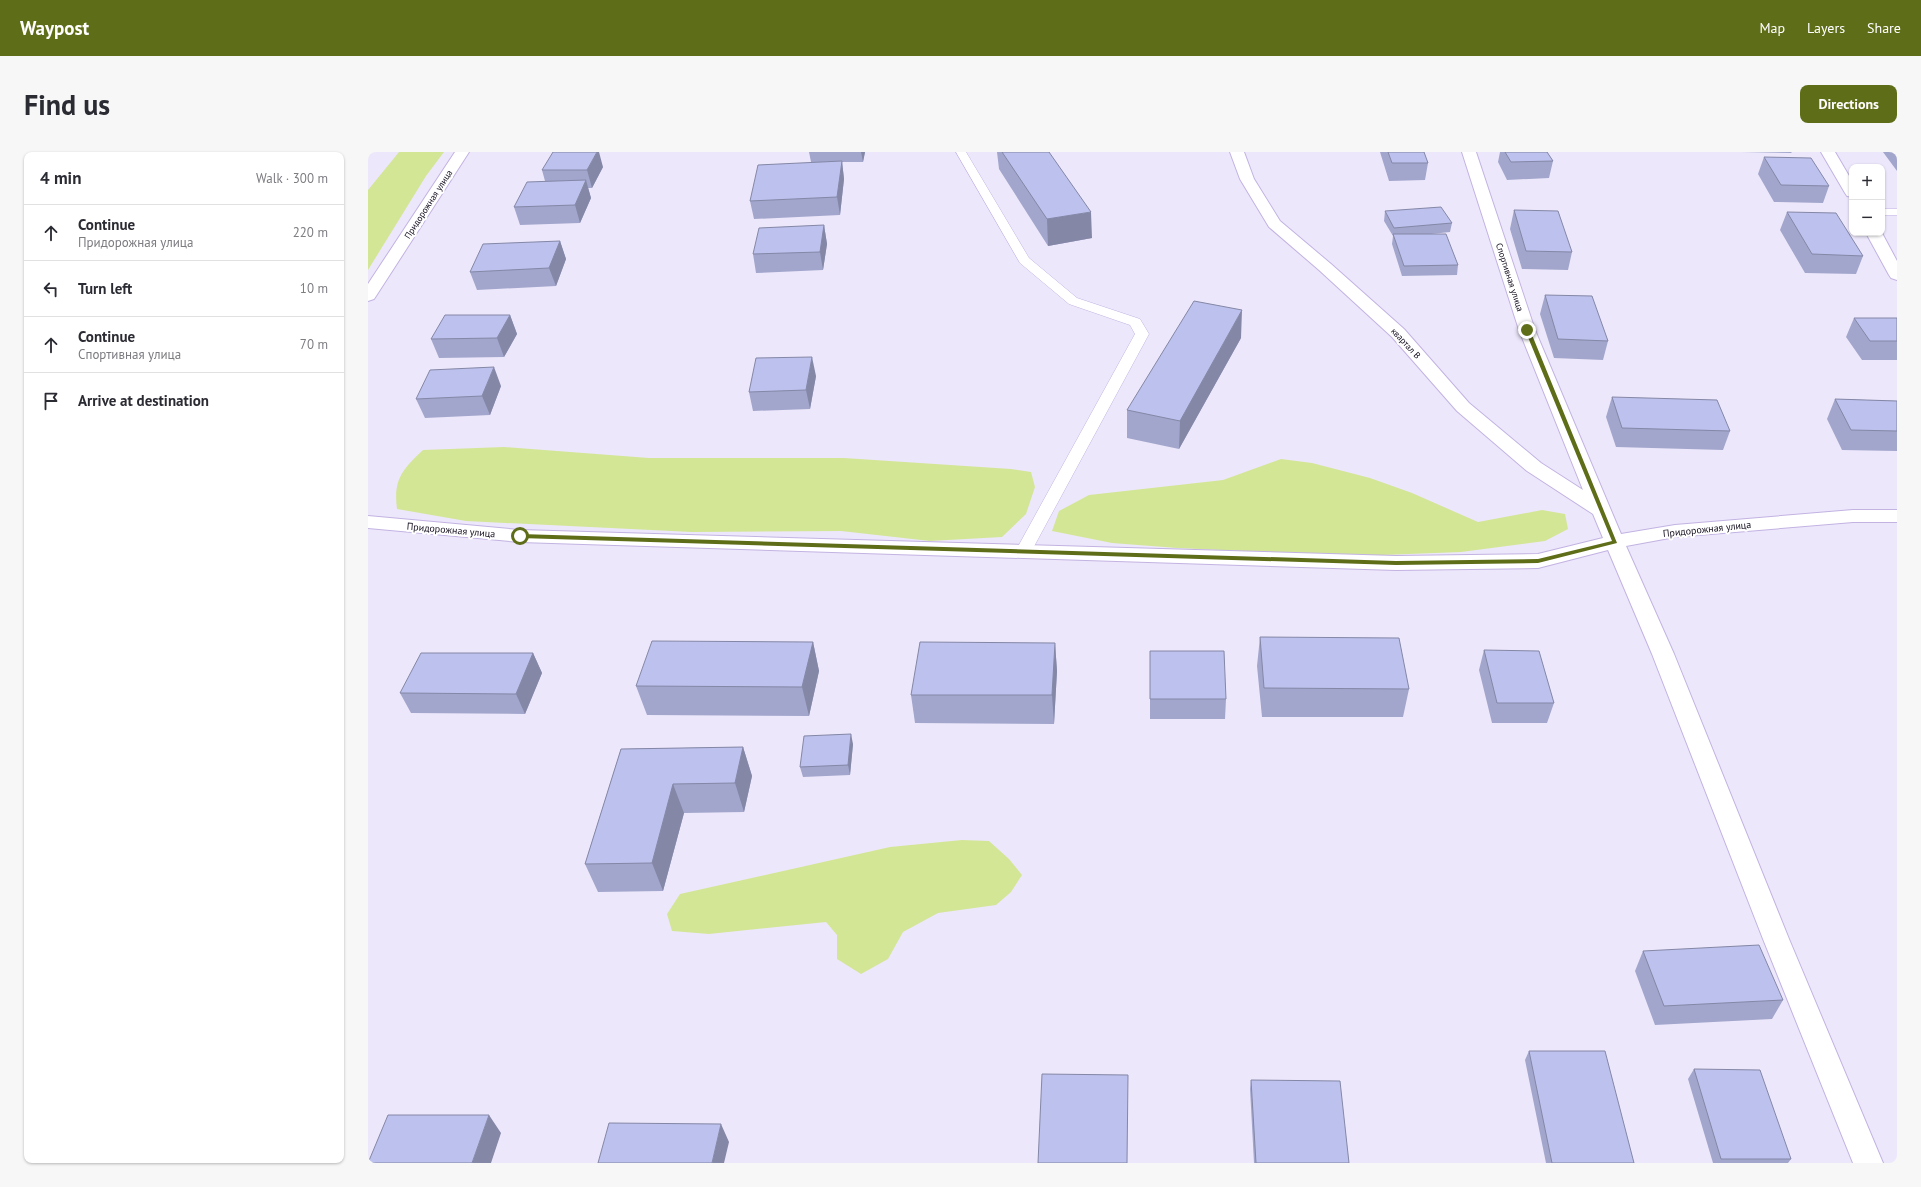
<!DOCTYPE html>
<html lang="en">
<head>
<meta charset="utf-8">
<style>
  :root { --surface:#fff; --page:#f7f7f7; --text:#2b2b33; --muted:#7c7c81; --line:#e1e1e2; --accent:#5e6d18 }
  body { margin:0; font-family:"PT Sans",sans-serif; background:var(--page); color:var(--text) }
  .controls { position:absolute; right:12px; top:12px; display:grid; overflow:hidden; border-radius:8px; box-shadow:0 1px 3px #0004 }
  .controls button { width:36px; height:36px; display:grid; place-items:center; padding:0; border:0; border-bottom:1px solid var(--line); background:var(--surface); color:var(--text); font:20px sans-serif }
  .stop { position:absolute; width:12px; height:12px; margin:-9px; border:3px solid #5e6d18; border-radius:50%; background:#fff }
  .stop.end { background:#5e6d18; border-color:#fff; box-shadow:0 1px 4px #0008 }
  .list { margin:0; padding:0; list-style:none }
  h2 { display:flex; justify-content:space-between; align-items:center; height:52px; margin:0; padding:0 16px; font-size:17px }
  h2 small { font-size:13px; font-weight:400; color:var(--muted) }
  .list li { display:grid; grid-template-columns:26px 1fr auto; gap:12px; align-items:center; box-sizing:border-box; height:56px; padding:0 16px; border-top:1px solid var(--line) }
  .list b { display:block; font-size:15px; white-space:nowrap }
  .list p { margin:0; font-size:13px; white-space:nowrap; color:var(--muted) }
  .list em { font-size:13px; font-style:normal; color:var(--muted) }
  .icon { flex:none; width:22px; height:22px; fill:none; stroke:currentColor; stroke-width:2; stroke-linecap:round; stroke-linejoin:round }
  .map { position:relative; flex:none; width:1529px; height:1011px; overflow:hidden; border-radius:8px }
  header { display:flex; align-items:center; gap:24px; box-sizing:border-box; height:56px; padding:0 20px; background:var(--accent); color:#fff }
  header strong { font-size:19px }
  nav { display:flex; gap:22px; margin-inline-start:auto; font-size:14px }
  .intro { display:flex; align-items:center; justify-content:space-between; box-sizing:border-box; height:96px; padding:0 24px }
  h1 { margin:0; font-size:28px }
  .button { padding:10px 18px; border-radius:8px; background:var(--accent); color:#fff; font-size:14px; font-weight:700 }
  main { display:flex; gap:24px; padding:0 24px }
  aside { flex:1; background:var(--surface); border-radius:8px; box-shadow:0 1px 3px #0004 }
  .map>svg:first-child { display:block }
  .green { fill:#d3e696 }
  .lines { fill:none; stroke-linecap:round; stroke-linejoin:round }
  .service-casing { stroke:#c2b3e2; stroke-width:1 }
  .minor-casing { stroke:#c2b3e2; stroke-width:2 }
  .service { fill:#fff; fill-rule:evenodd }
  .minor { fill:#fff; fill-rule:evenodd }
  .wall { fill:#a2a6cc }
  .shaded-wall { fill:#8487a6 }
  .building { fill:#bcc1ed; stroke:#8487a6 }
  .route { fill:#5e6d18 }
  .labels { text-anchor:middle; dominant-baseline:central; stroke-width:4; stroke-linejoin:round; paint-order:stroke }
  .far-street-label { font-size:9px; fill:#130d1d; stroke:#fff }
  .street-label { font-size:10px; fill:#130d1d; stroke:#fff }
</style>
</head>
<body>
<header>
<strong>Waypost</strong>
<nav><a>Map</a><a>Layers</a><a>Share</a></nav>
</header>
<div class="intro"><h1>Find us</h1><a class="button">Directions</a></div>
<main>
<aside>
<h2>4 min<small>Walk · 300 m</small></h2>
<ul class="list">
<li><svg class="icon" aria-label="ahead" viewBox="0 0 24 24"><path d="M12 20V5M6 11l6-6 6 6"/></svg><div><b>Continue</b><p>Придорожная улица</p></div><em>220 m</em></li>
<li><svg class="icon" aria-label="left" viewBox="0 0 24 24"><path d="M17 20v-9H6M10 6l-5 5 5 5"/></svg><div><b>Turn left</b></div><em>10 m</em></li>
<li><svg class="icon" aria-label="ahead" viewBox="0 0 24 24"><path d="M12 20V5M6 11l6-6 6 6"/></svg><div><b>Continue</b><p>Спортивная улица</p></div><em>70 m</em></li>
<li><svg class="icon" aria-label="arrive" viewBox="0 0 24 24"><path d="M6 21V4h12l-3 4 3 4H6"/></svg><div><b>Arrive at destination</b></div></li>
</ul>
</aside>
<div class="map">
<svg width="1529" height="1011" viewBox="0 0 1529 1011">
  <rect width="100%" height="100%" fill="#ede7fb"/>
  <path class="green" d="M 31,0 L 76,0 L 58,24 L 0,118 L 0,38 Z
    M 136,295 L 281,306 L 476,306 L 643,317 L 663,320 L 667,335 L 658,362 L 634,385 L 562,389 L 473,379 L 324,380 L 98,369 L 29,357 C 25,327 35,317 55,298 Z
    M 913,307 L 944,311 L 1002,326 L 1044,341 L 1110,370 L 1174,358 L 1197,362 L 1200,377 L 1177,389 L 1093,400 L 989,404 L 809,396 L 744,391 L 684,379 L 691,359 L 721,343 L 855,328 Z
    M 594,688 L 621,689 L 641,707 L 654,723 L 643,740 L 628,753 L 570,761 L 535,780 L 520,807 L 493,822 L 469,807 L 469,783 L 458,770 L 341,782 L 304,779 L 299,762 L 312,742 L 522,695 Z"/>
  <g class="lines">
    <g class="service-casing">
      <path id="service" d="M 588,0 L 598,0 L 661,106 L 709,146 L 772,167 L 781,182 L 663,400 L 661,404 L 655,405 L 649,404 L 647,400 L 767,182 L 762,173 L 701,152 L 652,111 Z
        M 1514,57 L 1529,57 L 1529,63 L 1514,63 Z"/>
    </g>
    <g class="minor-casing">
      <path id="minor" d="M 87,0 L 101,0 L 8,144 L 6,147 L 0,149 L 0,132 Z
        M 862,0 L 876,0 L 886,27 L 912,69 L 963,112 L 1036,177 L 1101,251 L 1173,311 L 1215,338 L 1151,178 L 1094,0 L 1108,0 L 1167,178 L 1253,382 L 1307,373 L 1485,358 L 1529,358 L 1529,370 L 1485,370 L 1307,385 L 1258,394 L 1306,502 L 1421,787 L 1515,1011 L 1485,1011 L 1395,787 L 1284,502 L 1240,398 L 1170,416 L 1028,418 L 152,390 L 0,376 L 0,364 L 152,378 L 1028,404 L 1170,402 L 1235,386 L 1225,362 L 1159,319 L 1089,259 L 1024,185 L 951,118 L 901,75 L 872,27 Z
        M 1453,0 L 1467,0 L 1484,29 L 1484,45 L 1479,44 L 1477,41 Z
        M 1498,81 L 1514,81 L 1529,109 L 1529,128 L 1523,126 L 1521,123 Z"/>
    </g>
    <use href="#service" class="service"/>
    <use href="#minor" class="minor"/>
  </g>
  <path class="wall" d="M 441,0 L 497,0 L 495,10 L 474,10 L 476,27 L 472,63 L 386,67 L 382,49 L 443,10 Z
    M 629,0 L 681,0 L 724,86 L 680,94 L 631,17 Z
    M 1012,0 L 1056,0 L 1060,11 L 1057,28 L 1021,29 Z
    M 1132,0 L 1179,0 L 1185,9 L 1181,26 L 1139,28 L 1130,10 Z
    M 1374,0 L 1424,0 L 1423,1 Z
    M 1515,0 L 1529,0 L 1529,19 Z
    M 1396,5 L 1461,34 L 1455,51 L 1406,50 L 1390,22 Z
    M 235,15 L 224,36 L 220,36 L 223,46 L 212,71 L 152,73 L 146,55 L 177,29 L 174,18 Z
    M 1146,58 L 1204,100 L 1200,118 L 1154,117 L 1142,77 Z
    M 1017,59 L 1084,71 L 1082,80 L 1063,82 L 1090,113 L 1089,123 L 1034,124 L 1024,92 L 1025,84 L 1016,69 Z
    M 1419,60 L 1495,104 L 1488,122 L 1437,121 L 1412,78 Z
    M 456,73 L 459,92 L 455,118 L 388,121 L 385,102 Z
    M 192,89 L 198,107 L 188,134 L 109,138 L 102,120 Z
    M 1177,143 L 1240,189 L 1235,208 L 1186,206 L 1172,162 Z
    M 142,163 L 149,182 L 136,205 L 71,206 L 63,187 Z
    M 1486,166 L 1529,166 L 1529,208 L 1494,208 L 1478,185 Z
    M 873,186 L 811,297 L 759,286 L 759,258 Z
    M 448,224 L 442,257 L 385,259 L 381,240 Z
    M 133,234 L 122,263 L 57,266 L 48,247 Z
    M 1244,245 L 1362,279 L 1355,298 L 1248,295 L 1238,265 Z
    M 1467,247 L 1529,249 L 1529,299 L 1474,298 L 1459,267 Z
    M 892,485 L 1041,537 L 1035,565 L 894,565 L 889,514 Z
    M 445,490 L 451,519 L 441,564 L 279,563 L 268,534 Z
    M 687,491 L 689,519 L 686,572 L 547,571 L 543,543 Z
    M 1116,498 L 1186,551 L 1179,571 L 1124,571 L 1111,518 Z
    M 782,499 L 858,547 L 857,567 L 782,567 Z
    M 165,501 L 174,521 L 157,562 L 43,561 L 32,541 Z
    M 485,592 L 482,623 L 435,625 L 432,615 Z
    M 375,595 L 384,624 L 376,660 L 316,661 L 295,739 L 230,740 L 217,712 L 253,597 Z
    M 1275,799 L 1415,848 L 1404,867 L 1287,873 L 1267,819 Z
    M 1161,899 L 1266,1011 L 1178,1011 L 1157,908 Z
    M 1326,917 L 1423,1007 L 1420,1011 L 1345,1011 L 1320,927 Z
    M 883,928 L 981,1011 L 886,1011 L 882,937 Z"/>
  <path class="shaded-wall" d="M 229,0 L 231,0 L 235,15 L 224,36 L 219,18 Z
    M 493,0 L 497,0 L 495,10 Z
    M 474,9 L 476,27 L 472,63 L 469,45 Z
    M 218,28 L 223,46 L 212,71 L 207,53 Z
    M 723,60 L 724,86 L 680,94 L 679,67 Z
    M 456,73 L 459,92 L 455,118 L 452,100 Z
    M 192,89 L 198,107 L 188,134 L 181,116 Z
    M 874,158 L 873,186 L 811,297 L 812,269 Z
    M 142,163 L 149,182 L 136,205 L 129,186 Z
    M 444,205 L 448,224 L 442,257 L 438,238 Z
    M 126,215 L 133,234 L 122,263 L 114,244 Z
    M 445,490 L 451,519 L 441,564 L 434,535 Z
    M 687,491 L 689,519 L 686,572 L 684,543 Z
    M 165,501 L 174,521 L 157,562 L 148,542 Z
    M 483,582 L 485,592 L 482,623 L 480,613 Z
    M 375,595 L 384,624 L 376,660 L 367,631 Z
    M 305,632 L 316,661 L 295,739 L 284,711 Z
    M 121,963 L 133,981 L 123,1011 L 104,1011 Z
    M 353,972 L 361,990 L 356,1011 L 344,1011 Z"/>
  <path class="building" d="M 185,0 L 229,0 L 219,18 L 174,18 Z
    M 634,0 L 681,0 L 723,60 L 679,67 Z
    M 1020,0 L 1056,0 L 1060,11 L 1024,11 Z
    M 1137,0 L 1179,0 L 1185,9 L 1143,10 Z
    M 1396,5 L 1443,6 L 1461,34 L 1413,33 Z
    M 474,9 L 469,45 L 382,49 L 390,13 Z
    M 218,28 L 207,53 L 146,55 L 159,30 Z
    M 1073,55 L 1084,71 L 1026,76 L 1017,59 Z
    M 1146,58 L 1190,59 L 1204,100 L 1158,99 Z
    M 1419,60 L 1468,61 L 1495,104 L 1444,102 Z
    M 456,73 L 452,100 L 385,102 L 391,76 Z
    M 1025,82 L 1078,82 L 1090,113 L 1036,114 Z
    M 192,89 L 181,116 L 102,120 L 115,92 Z
    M 1177,143 L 1224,144 L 1240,189 L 1190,187 Z
    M 826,149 L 874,158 L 812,269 L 759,258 Z
    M 77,163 L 142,163 L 129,186 L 63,187 Z
    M 1486,166 L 1529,166 L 1529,189 L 1502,189 Z
    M 444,205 L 438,238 L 381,240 L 388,206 Z
    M 126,215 L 114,244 L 48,247 L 62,218 Z
    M 1244,245 L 1349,248 L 1362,279 L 1254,276 Z
    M 1467,247 L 1529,249 L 1529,279 L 1483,278 Z
    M 892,485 L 1031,486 L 1041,537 L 896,536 Z
    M 284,489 L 445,490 L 434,535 L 268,534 Z
    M 552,490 L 687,491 L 684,543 L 543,543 Z
    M 1116,498 L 1171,499 L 1186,551 L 1129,551 Z
    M 782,499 L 856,499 L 858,547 L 782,547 Z
    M 53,501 L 165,501 L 148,542 L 32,541 Z
    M 483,582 L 480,613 L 432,615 L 436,584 Z
    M 375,595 L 367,631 L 305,632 L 284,711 L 217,712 L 253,597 Z
    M 1391,793 L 1415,848 L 1296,854 L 1275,799 Z
    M 1161,899 L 1237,899 L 1266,1011 L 1184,1011 Z
    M 1326,917 L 1392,918 L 1423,1007 L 1353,1007 Z
    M 674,922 L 760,923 L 759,1011 L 670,1011 Z
    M 883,928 L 972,929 L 981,1011 L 888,1011 Z
    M 20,963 L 121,963 L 104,1011 L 0,1011 Z
    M 241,971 L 353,972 L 344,1011 L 230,1011 Z"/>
  <path class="route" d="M 1159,176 L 1162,178 L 1249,391 L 1170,411 L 1028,413 L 152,386 L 149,384 L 152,382 L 1028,409 L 1170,407 L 1244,389 L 1157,178 Z"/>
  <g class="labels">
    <g class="far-street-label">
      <text transform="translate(60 52) rotate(-57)">Придорожная улица</text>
      <text transform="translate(1142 125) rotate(72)">Спортивная улица</text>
      <text transform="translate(1038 191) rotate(47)">квартал В</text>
    </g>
    <g class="street-label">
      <text transform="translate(1339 377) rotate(-6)">Придорожная улица</text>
      <text transform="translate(83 378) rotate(5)">Придорожная улица</text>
    </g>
  </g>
</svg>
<div class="controls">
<button>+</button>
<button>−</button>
</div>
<div class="stop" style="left:152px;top:384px"></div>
<div class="stop end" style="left:1159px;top:178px"></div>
</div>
</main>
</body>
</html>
